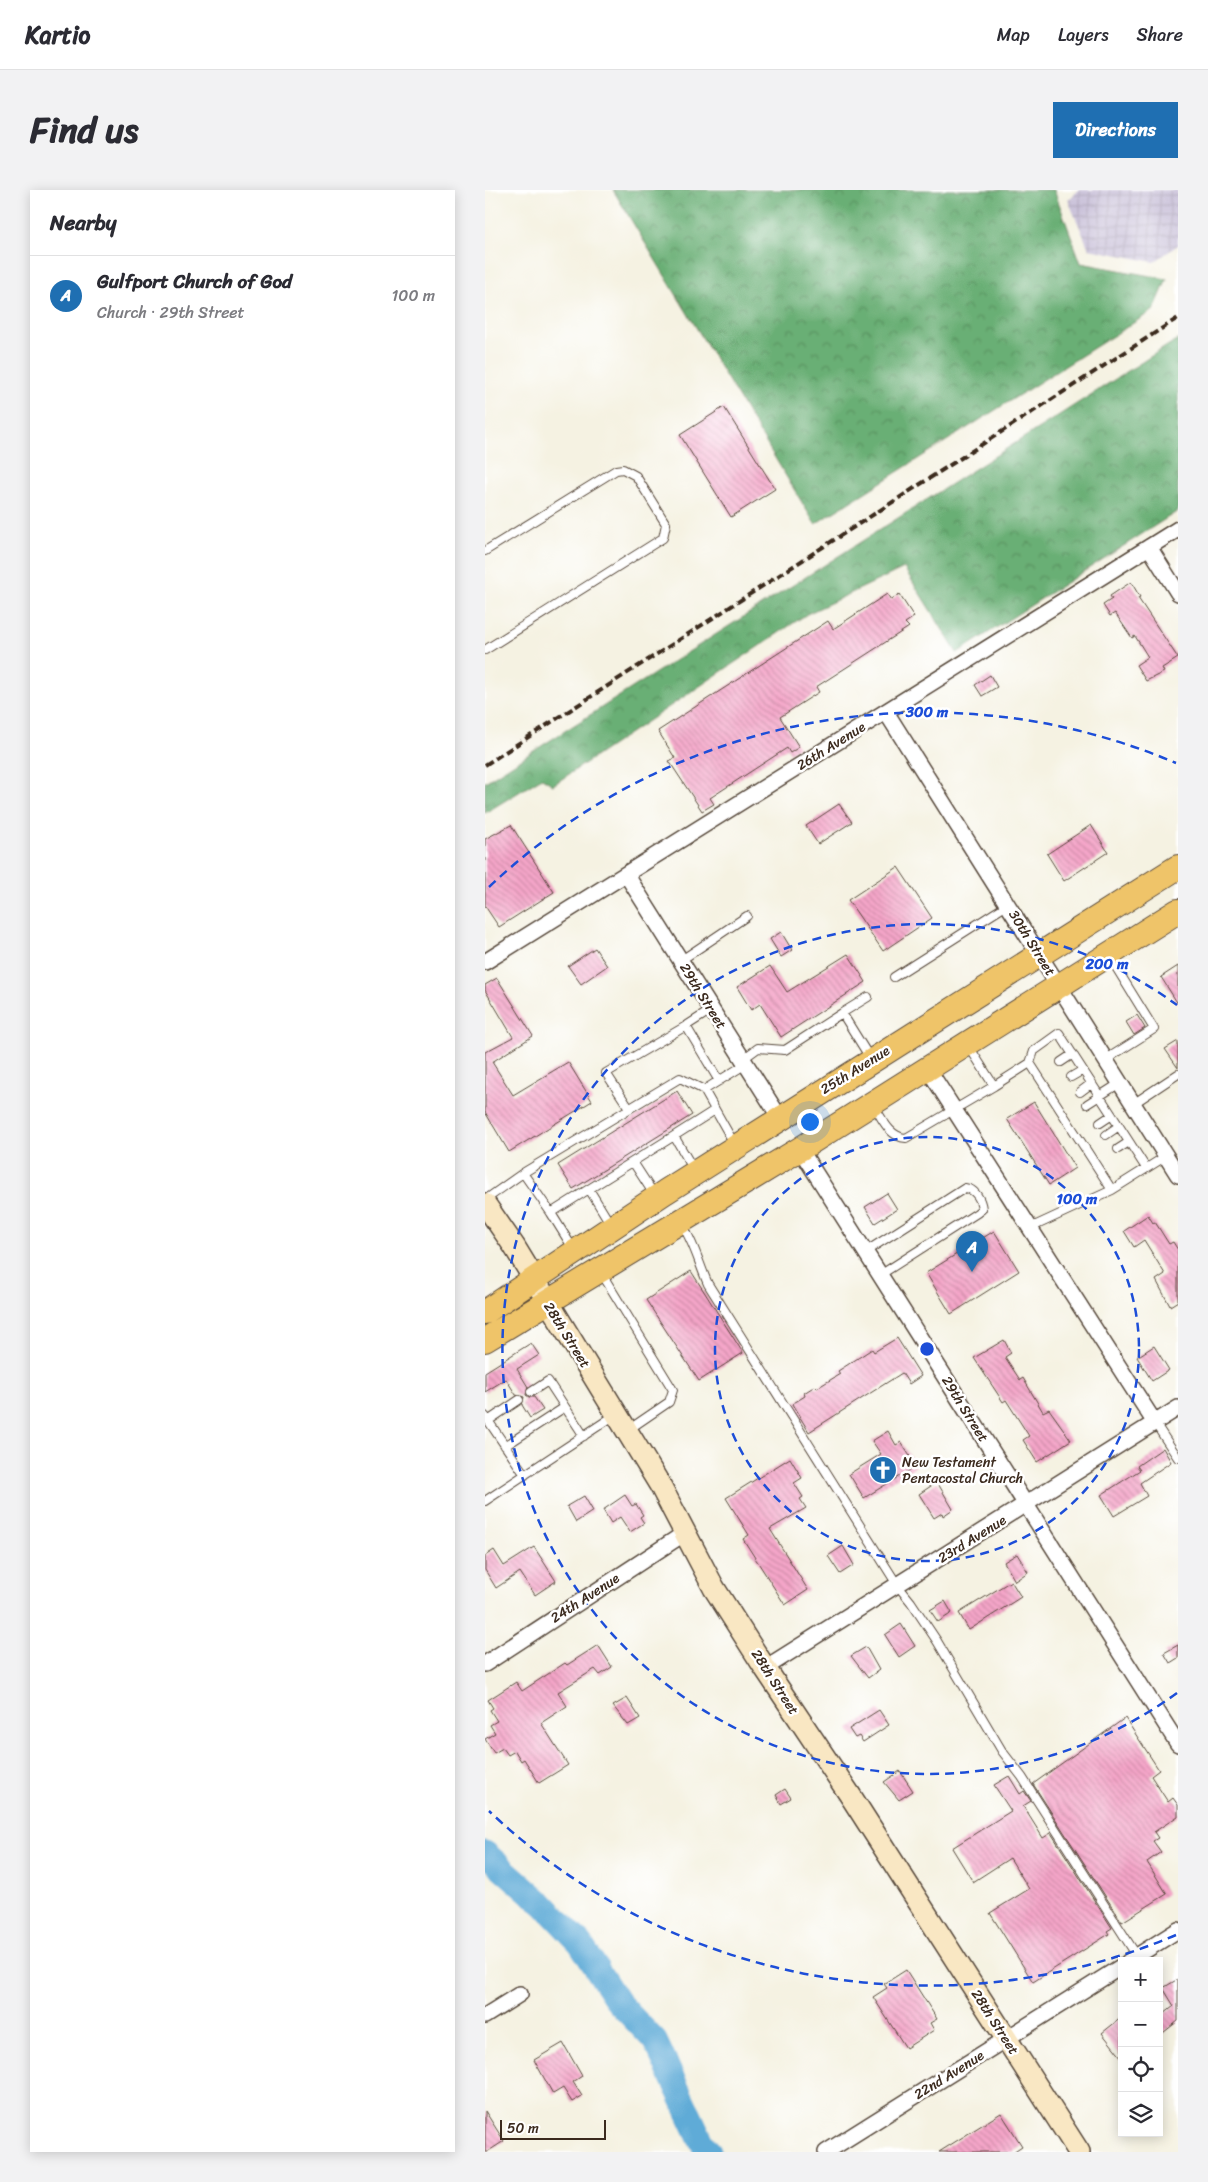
<!DOCTYPE html>
<html lang="en">
<head>
<meta charset="utf-8">
<style>
  :root { --surface:#fff; --page:#f2f2f3; --text:#2b2b33; --muted:#7c7c81; --line:#e1e1e2; --accent:#1f6fb2 }
  body { margin:0; font-family:Sriracha,sans-serif; background:var(--page); color:var(--text) }
  .controls { position:absolute; right:15px; bottom:15px; display:grid; overflow:hidden; border-radius:0px; box-shadow:0 2px 12px #0003 }
  .controls button { width:45px; height:45px; display:grid; place-items:center; padding:0; border:0; border-bottom:1px solid var(--line); background:var(--surface); color:var(--text); font:25px sans-serif }
  .scale { position:absolute; left:15px; bottom:12px; width:106px; box-sizing:border-box; padding-left:5px; border:2px solid #3b2a1e; border-top:0; font-size:14px; line-height:18px; white-space:nowrap; color:#3b2a1e; -webkit-text-stroke:4px #fff; paint-order:stroke }
  .you { position:absolute; left:324px; top:931px; width:18px; height:18px; margin:-12px; border:4px solid #fff; border-radius:50%; background:#1a73e8; box-shadow:0 0 0 8px #1a73e833 }
  .badge { display:grid; place-items:center; width:32px; height:32px; border-radius:50%; background:var(--accent); color:#fff; font-size:16px; font-weight:700 }
  .pin { position:absolute; translate:-50% -41px; filter:drop-shadow(0 1px 2px #0008) }
  .pin::after { content:''; position:absolute; top:26px; width:18px; height:15px; background:inherit; clip-path:polygon(0 0,100% 0,50% 100%) }
  .list { margin:0; padding:0; list-style:none }
  h2 { display:flex; justify-content:space-between; align-items:center; height:65px; margin:0; padding:0 20px; font-size:21px }
  h2 small { font-size:16px; font-weight:400; color:var(--muted) }
  .list li { display:grid; grid-template-columns:32px 1fr auto; gap:15px; align-items:center; box-sizing:border-box; height:80px; padding:0 20px; border-top:1px solid var(--line) }
  .list b { display:block; font-size:19px; white-space:nowrap }
  .list p { margin:0; font-size:16px; white-space:nowrap; color:var(--muted) }
  .list em { font-size:16px; font-style:normal; color:var(--muted) }
  .icon { flex:none; width:28px; height:28px; fill:none; stroke:currentColor; stroke-width:2; stroke-linecap:round; stroke-linejoin:round }
  .map { position:relative; flex:none; width:693px; height:1962px; overflow:hidden; border-radius:0px }
  header { display:flex; align-items:center; gap:30px; box-sizing:border-box; height:70px; padding:0 25px; background:var(--surface); border-bottom:1px solid var(--line) }
  header strong { font-size:24px }
  nav { display:flex; gap:28px; margin-inline-start:auto; font-size:18px }
  .intro { display:flex; align-items:center; justify-content:space-between; box-sizing:border-box; height:120px; padding:0 30px }
  h1 { margin:0; font-size:35px }
  .button { padding:12px 22px; border-radius:0px; background:var(--accent); color:#fff; font-size:18px; font-weight:700 }
  main { display:flex; gap:30px; padding:0 30px }
  aside { flex:1; background:var(--surface); border-radius:0px; box-shadow:0 2px 12px #0003 }
  .map>svg:first-child { display:block }
  .industrial { fill:url(#industrial-grid) }
  .forest { fill:url(#forest-crowns); stroke:#526c49 }
  .lines { fill:none; stroke-linecap:round; stroke-linejoin:round }
  .river { stroke:#5eabd7; stroke-width:25 }
  .building { fill:url(#building-back-hatch) }
  .lane-casing { stroke:#57483b; stroke-width:10 }
  .street-casing { stroke:#57483b; stroke-width:18 }
  .secondary-casing { stroke:#57483b; stroke-width:24 }
  .primary-casing { stroke:#57483b; stroke-width:26 }
  .lane { stroke:#fff; stroke-width:8 }
  .street { stroke:#fff; stroke-width:15 }
  .secondary { stroke:#f9e7c3; stroke-width:21 }
  .primary { stroke:#efc469; stroke-width:24 }
  .rail { stroke:#3b2a1e; stroke-width:4; stroke-dasharray:8 4; stroke-linecap:butt }
  .ring { fill:none; stroke:#1d4ed8; stroke-width:2.5; stroke-dasharray:9 6 }
  .labels { text-anchor:middle; dominant-baseline:central; stroke-width:5; stroke-linejoin:round; paint-order:stroke }
  .street-label { font-size:14px; fill:#3b2a1e; stroke:#fff }
  .poi-label { font-size:14px; fill:#3b2a1e; stroke:#fff; text-anchor:start }
  .centre { fill:#1d4ed8; stroke:#fff; stroke-width:2.5 }
  .ring-label { font-size:15px; text-anchor:middle; font-weight:bold; fill:#1d4ed8; stroke:#fff; stroke-width:5; stroke-linejoin:round; paint-order:stroke }
</style>
</head>
<body>
<header>
<strong>Kartio</strong>
<nav><a>Map</a><a>Layers</a><a>Share</a></nav>
</header>
<div class="intro"><h1>Find us</h1><a class="button">Directions</a></div>
<main>
<aside>
<h2>Nearby<small></small></h2>
<ul class="list">
<li><span class="badge">A</span><div><b>Gulfport Church of God</b><p>Church · 29th Street</p></div><em>100 m</em></li>
</ul>
</aside>
<div class="map">
<svg width="693" height="1962" viewBox="0 0 693 1962">
  <defs>
    <pattern id="industrial-grid" width="8" height="8" patternUnits="userSpaceOnUse" patternTransform="scale(1.25)"><rect width="8" height="8" fill="#c8bfd8"/><path d="M0 4h8M4 0v8" fill="none" stroke="#ada4b9"/></pattern>
    <pattern id="forest-crowns" width="20" height="18" patternUnits="userSpaceOnUse" patternTransform="scale(1.25)"><rect width="20" height="18" fill="#69af74"/><path d="M2 6a3 3 0 1 1 6 0M12 15a3 3 0 1 1 6 0" fill="none" stroke="#588f5f"/></pattern>
    <pattern id="building-back-hatch" width="6" height="6" patternUnits="userSpaceOnUse" patternTransform="scale(1.25)"><rect width="6" height="6" fill="#f5a6c9"/><path d="M-1 5l2 2M0 0l6 6M5-1l2 2" fill="none" stroke="#c887a3"/></pattern>
  </defs>
  <rect width="100%" height="100%" fill="#fff"/>
  <filter id="ink" filterUnits="userSpaceOnUse"><feTurbulence type="fractalNoise" baseFrequency=".02" numOctaves="2"/><feDisplacementMap in="SourceGraphic" scale="10" xChannelSelector="R" yChannelSelector="G"/><feConvolveMatrix kernelMatrix="1 2 1 2 8 2 1 2 1" color-interpolation-filters="sRGB"/></filter>
  <filter id="wash" filterUnits="userSpaceOnUse"><feTurbulence type="fractalNoise" baseFrequency=".0096" numOctaves="4" result="noise"/><feDisplacementMap in="SourceGraphic" scale="20" xChannelSelector="R" yChannelSelector="G"/><feGaussianBlur stdDeviation="1.12" result="paint"/><feColorMatrix in="noise" values="0 0 0 0 0 0 0 0 0 0 0 0 0 0 0 0 0 1.4 0 .05"/><feComposite in="paint" operator="in"/></filter>
  <g filter="url(#wash)">
    <rect width="100%" height="100%" fill="#f5f2e2"/>
    <path class="industrial" d="M 594,0 L 693,0 L 693,55 L 669,72 L 604,59 L 583,10 Z"/>
    <path class="forest" d="M 128,0 L 569,0 L 596,73 L 682,89 L 669,120 L 330,334 Z
      M 693,149 L 693,321 L 472,463 L 419,378 L 322,424 L 68,595 L 57,588 L 0,623 L 0,592 Z"/>
    <g class="lines">
      <path class="river" d="M 0,1663 L 58,1714 L 95,1753 L 133,1812 L 170,1851 L 217,1952 L 224,1962"/>
    </g>
    <g id="blocks">
      <path class="building" d="M 239,217 L 290,299 L 246,327 L 195,245 Z
        M 646,392 L 655,407 L 653,408 L 693,468 L 677,478 L 679,482 L 661,491 L 651,475 L 663,467 L 650,446 L 647,448 L 630,423 L 625,426 L 618,415 L 627,409 L 625,406 Z
        M 402,404 L 406,410 L 414,404 L 429,427 L 420,433 L 424,437 L 331,497 L 334,502 L 295,527 L 314,557 L 305,563 L 302,558 L 225,608 L 229,614 L 217,621 L 184,571 L 190,568 L 173,541 L 343,431 L 348,439 Z
        M 505,485 L 512,497 L 497,506 L 490,495 Z
        M 354,614 L 367,632 L 333,654 L 321,636 Z
        M 26,635 L 69,702 L 14,737 L 0,716 L 0,649 Z
        M 606,635 L 623,662 L 579,691 L 562,664 Z
        M 413,677 L 447,728 L 398,761 L 363,710 Z
        M 296,742 L 307,760 L 296,767 L 285,749 Z
        M 110,758 L 122,776 L 96,794 L 83,776 Z
        M 363,764 L 381,792 L 296,847 L 275,814 L 266,820 L 252,797 L 285,776 L 302,802 Z
        M 693,776 L 693,814 L 676,787 Z
        M 12,788 L 48,846 L 7,872 L 28,905 L 83,872 L 107,911 L 24,962 L 0,922 L 0,862 L 28,847 L 0,800 L 0,795 Z
        M 652,825 L 660,838 L 649,845 L 641,832 Z
        M 693,851 L 693,878 L 680,859 Z
        M 192,901 L 207,925 L 88,999 L 73,975 Z
        M 549,912 L 590,978 L 564,995 L 522,929 Z
        M 402,1003 L 412,1019 L 390,1033 L 380,1017 Z
        M 663,1025 L 668,1033 L 670,1032 L 684,1054 L 688,1052 L 693,1060 L 693,1111 L 685,1116 L 671,1090 L 680,1084 L 659,1050 L 649,1057 L 639,1041 Z
        M 509,1041 L 534,1081 L 466,1124 L 441,1083 Z
        M 206,1081 L 258,1163 L 214,1191 L 161,1110 Z
        M 412,1148 L 436,1186 L 424,1194 L 417,1183 L 324,1242 L 307,1214 L 320,1206 L 319,1203 L 330,1196 L 332,1198 L 355,1184 L 353,1181 L 387,1159 L 389,1162 Z
        M 519,1150 L 526,1163 L 520,1167 L 535,1190 L 538,1188 L 558,1222 L 564,1219 L 586,1250 L 552,1272 L 538,1250 L 544,1246 L 521,1210 L 518,1212 L 489,1168 Z
        M 46,1153 L 54,1165 L 32,1179 L 43,1197 L 41,1205 L 44,1207 L 49,1207 L 58,1220 L 45,1228 L 37,1215 L 39,1207 L 31,1205 L 21,1189 L 0,1202 L 0,1182 Z
        M 669,1156 L 684,1180 L 667,1191 L 652,1167 Z
        M 403,1241 L 411,1255 L 416,1252 L 431,1276 L 379,1308 L 364,1284 L 396,1264 L 387,1251 Z
        M 678,1258 L 686,1272 L 655,1293 L 662,1306 L 629,1326 L 616,1305 L 655,1280 L 652,1276 Z
        M 305,1268 L 317,1288 L 309,1293 L 318,1307 L 315,1309 L 321,1318 L 285,1339 L 323,1400 L 300,1415 L 258,1349 L 264,1345 L 241,1308 Z
        M 452,1292 L 468,1319 L 458,1326 L 457,1323 L 449,1328 L 434,1304 Z
        M 140,1305 L 147,1316 L 151,1314 L 158,1325 L 155,1327 L 159,1333 L 145,1342 L 135,1327 L 126,1333 L 118,1320 Z
        M 99,1306 L 108,1321 L 91,1332 L 82,1316 Z
        M 358,1356 L 369,1375 L 355,1384 L 343,1366 Z
        M 49,1357 L 71,1391 L 50,1405 L 35,1382 L 11,1398 L 0,1380 L 0,1366 L 9,1360 L 19,1376 Z
        M 532,1364 L 543,1382 L 530,1391 L 519,1372 Z
        M 526,1391 L 536,1407 L 484,1440 L 474,1423 Z
        M 460,1411 L 467,1423 L 453,1432 L 445,1420 Z
        M 416,1434 L 430,1456 L 414,1467 L 400,1445 Z
        M 113,1455 L 127,1477 L 115,1485 L 110,1479 L 73,1502 L 82,1516 L 56,1533 L 83,1575 L 54,1593 L 39,1569 L 36,1571 L 30,1561 L 23,1565 L 18,1558 L 9,1563 L 0,1549 L 10,1543 L 5,1535 L 12,1531 L 5,1520 L 8,1518 L 3,1510 L 31,1492 L 37,1501 L 80,1473 L 82,1475 Z
        M 693,1455 L 693,1468 L 685,1473 L 679,1463 Z
        M 381,1457 L 394,1480 L 383,1488 L 366,1466 Z
        M 142,1508 L 155,1528 L 143,1535 L 128,1516 Z
        M 394,1520 L 404,1535 L 378,1552 L 374,1546 L 370,1548 L 364,1539 Z
        M 640,1528 L 674,1580 L 666,1586 L 683,1612 L 688,1608 L 693,1615 L 693,1626 L 669,1642 L 673,1648 L 668,1651 L 676,1662 L 662,1672 L 682,1704 L 637,1732 L 548,1594 Z
        M 415,1581 L 428,1601 L 414,1610 L 399,1592 Z
        M 524,1586 L 535,1604 L 539,1601 L 546,1611 L 538,1616 L 558,1648 L 566,1643 L 627,1738 L 622,1741 L 624,1744 L 548,1792 L 505,1723 L 544,1699 L 525,1668 L 488,1692 L 467,1658 L 526,1621 L 509,1595 Z
        M 300,1599 L 306,1608 L 296,1614 L 291,1605 Z
        M 421,1780 L 452,1829 L 445,1833 L 449,1840 L 421,1858 L 388,1807 L 402,1798 L 399,1794 Z
        M 693,1789 L 693,1831 L 674,1846 L 674,1828 L 689,1816 L 678,1798 Z
        M 637,1827 L 637,1868 L 617,1843 Z
        M 78,1853 L 97,1886 L 88,1892 L 97,1906 L 87,1912 L 78,1898 L 68,1904 L 49,1870 Z
        M 0,1921 L 19,1951 L 2,1962 L 0,1962 Z
        M 516,1923 L 537,1956 L 528,1962 L 454,1962 Z"/>
    </g>
  </g>
  <g filter="url(#ink)">
    <use href="#blocks" fill-opacity="0" stroke="#57483b" stroke-width="1"/>
    <g class="lines">
      <g class="lane-casing">
        <path id="lane" d="M 0,361 L 131,280 L 138,279 L 151,286 L 181,334 L 178,348 L 0,460
          M 195,771 L 262,726
          M 409,787 L 522,715
          M 226,820 L 201,836 L 234,891
          M 357,823 L 383,807
          M 258,869 L 273,858 L 300,860 L 357,823 L 385,868
          M 620,870 L 669,839 L 624,766
          M 576,872 L 588,864
          M 545,873 L 549,861 L 574,843 L 661,978
          M 586,887 L 598,880
          M 509,896 L 545,873 L 627,1000 L 681,966
          M 595,902 L 607,893
          M 602,914 L 635,893
          M 648,914 L 693,884
          M 389,916 C 397,928 404,947 421,948 L 509,896 L 483,855
          M 144,918 L 121,883 L 201,836
          M 615,933 L 627,925
          M 621,945 L 634,936
          M 250,955 L 219,900 L 261,874
          M 633,959 L 644,952
          M 148,972 L 170,1006
          M 209,980 L 189,946 L 230,920
          M 38,983 L 195,888 L 219,900
          M 0,1010 L 38,983 L 66,1023
          M 196,1033 C 209,1052 214,1074 223,1094 L 413,1396 L 426,1412 L 452,1451 L 517,1561 L 537,1587 L 652,1766
          M 126,1035 L 104,999 L 189,946
          M 545,1038 L 627,1000
          M 89,1060 L 66,1023 L 104,999
          M 380,1062 L 480,998 C 490,999 496,1009 497,1019 L 492,1023 L 395,1085
          M 117,1084 L 188,1200 L 184,1212 L 143,1240
          M 46,1202 L 63,1191 L 99,1246
          M 0,1226 L 40,1285
          M 3,1231 L 34,1210
          M 670,1233 L 693,1268
          M 20,1256 L 80,1217
          M 0,1311 L 130,1225"/>
      </g>
      <g class="street-casing">
        <path id="street" d="M 664,357 L 693,403
          M 401,522 L 693,985
          M 141,684 L 295,928
          M 0,772 L 693,339
          M 443,879 L 670,1233
          M 315,959 L 693,1554
          M 0,1474 L 200,1343
          M 280,1478 L 693,1218
          M 644,1771 L 693,1740
          M 0,1826 L 35,1804
          M 341,1962 L 637,1776"/>
      </g>
      <g class="secondary-casing">
        <path id="secondary" d="M 0,1014 L 29,1056 L 175,1295 L 229,1398 L 280,1478 L 365,1605 L 594,1962"/>
      </g>
      <g class="primary-casing">
        <path id="primary" d="M 0,1122 L 180,1002 L 693,677
          M 0,1150 L 315,959 L 693,721"/>
      </g>
      <use href="#lane" class="lane"/>
      <use href="#street" class="street"/>
      <use href="#secondary" class="secondary"/>
      <use href="#primary" class="primary"/>
      <path class="rail" d="M 0,575 L 693,128"/>
    </g>
  </g>
  <g class="ring">
    <circle cx="442" cy="1159" r="212"/>
    <path d="M692 1503A425 425 0 1 1 692 815"/>
    <path d="M691 1745A637 637 0 0 1 4 1621M4 697A637 637 0 0 1 691 573"/>
  </g>
  <defs>
    <g id="church-disc" transform="scale(1.4375)"><circle r="9.5" fill="#1f6fb2" stroke="#fff"/><path d="M-1.2-6h2.4v3.5h3.3v2.4h-3.3V6h-2.4V-.1h-3.3v-2.4h3.3Z" fill="#fff"/></g>
  </defs>
  <g fill-rule="evenodd">
    <use href="#church-disc" x="398" y="1280"/>
  </g>
  <g class="labels">
    <g class="street-label">
      <text transform="translate(346 556) rotate(-32)">26th Avenue</text>
      <text transform="translate(547 753) rotate(58)">30th Street</text>
      <text transform="translate(218 806) rotate(58)">29th Street</text>
      <text transform="translate(370 880) rotate(-32)">25th Avenue</text>
      <text transform="translate(82 1145) rotate(58)">28th Street</text>
      <text transform="translate(480 1219) rotate(58)">29th Street</text>
      <text transform="translate(487 1349) rotate(-32)">23rd Avenue</text>
      <text transform="translate(100 1408) rotate(-33)">24th Avenue</text>
      <text transform="translate(290 1492) rotate(57)">28th Street</text>
      <text transform="translate(510 1832) rotate(57)">28th Street</text>
      <text transform="translate(464 1885) rotate(-32)">22nd Avenue</text>
    </g>
    <g class="poi-label">
      <text x="417" y="1272">New Testament<tspan x="417" dy="16">Pentacostal Church</tspan></text>
    </g>
  </g>
  <circle cx="442" cy="1159" r="8" class="centre"/>
  <g class="ring-label">
    <text x="442" y="527">300 m</text>
    <text x="622" y="779">200 m</text>
    <text x="592" y="1014">100 m</text>
  </g>
</svg>
<div class="controls">
<button>+</button>
<button>−</button>
<button><svg class="icon" aria-label="locate" viewBox="0 0 24 24"><circle cx="12" cy="12" r="6"/><path d="M12 2v4M12 18v4M2 12h4M18 12h4"/></svg></button>
<button><svg class="icon" aria-label="layers" viewBox="0 0 24 24"><path d="M12 4l9 5-9 5-9-5zM3 14l9 5 9-5"/></svg></button>
</div>
<div class="scale">50 m</div>
<div class="you"></div>
<div class="pin badge" style="left:487px;top:1082px">A</div>
</div>
</main>
</body>
</html>
